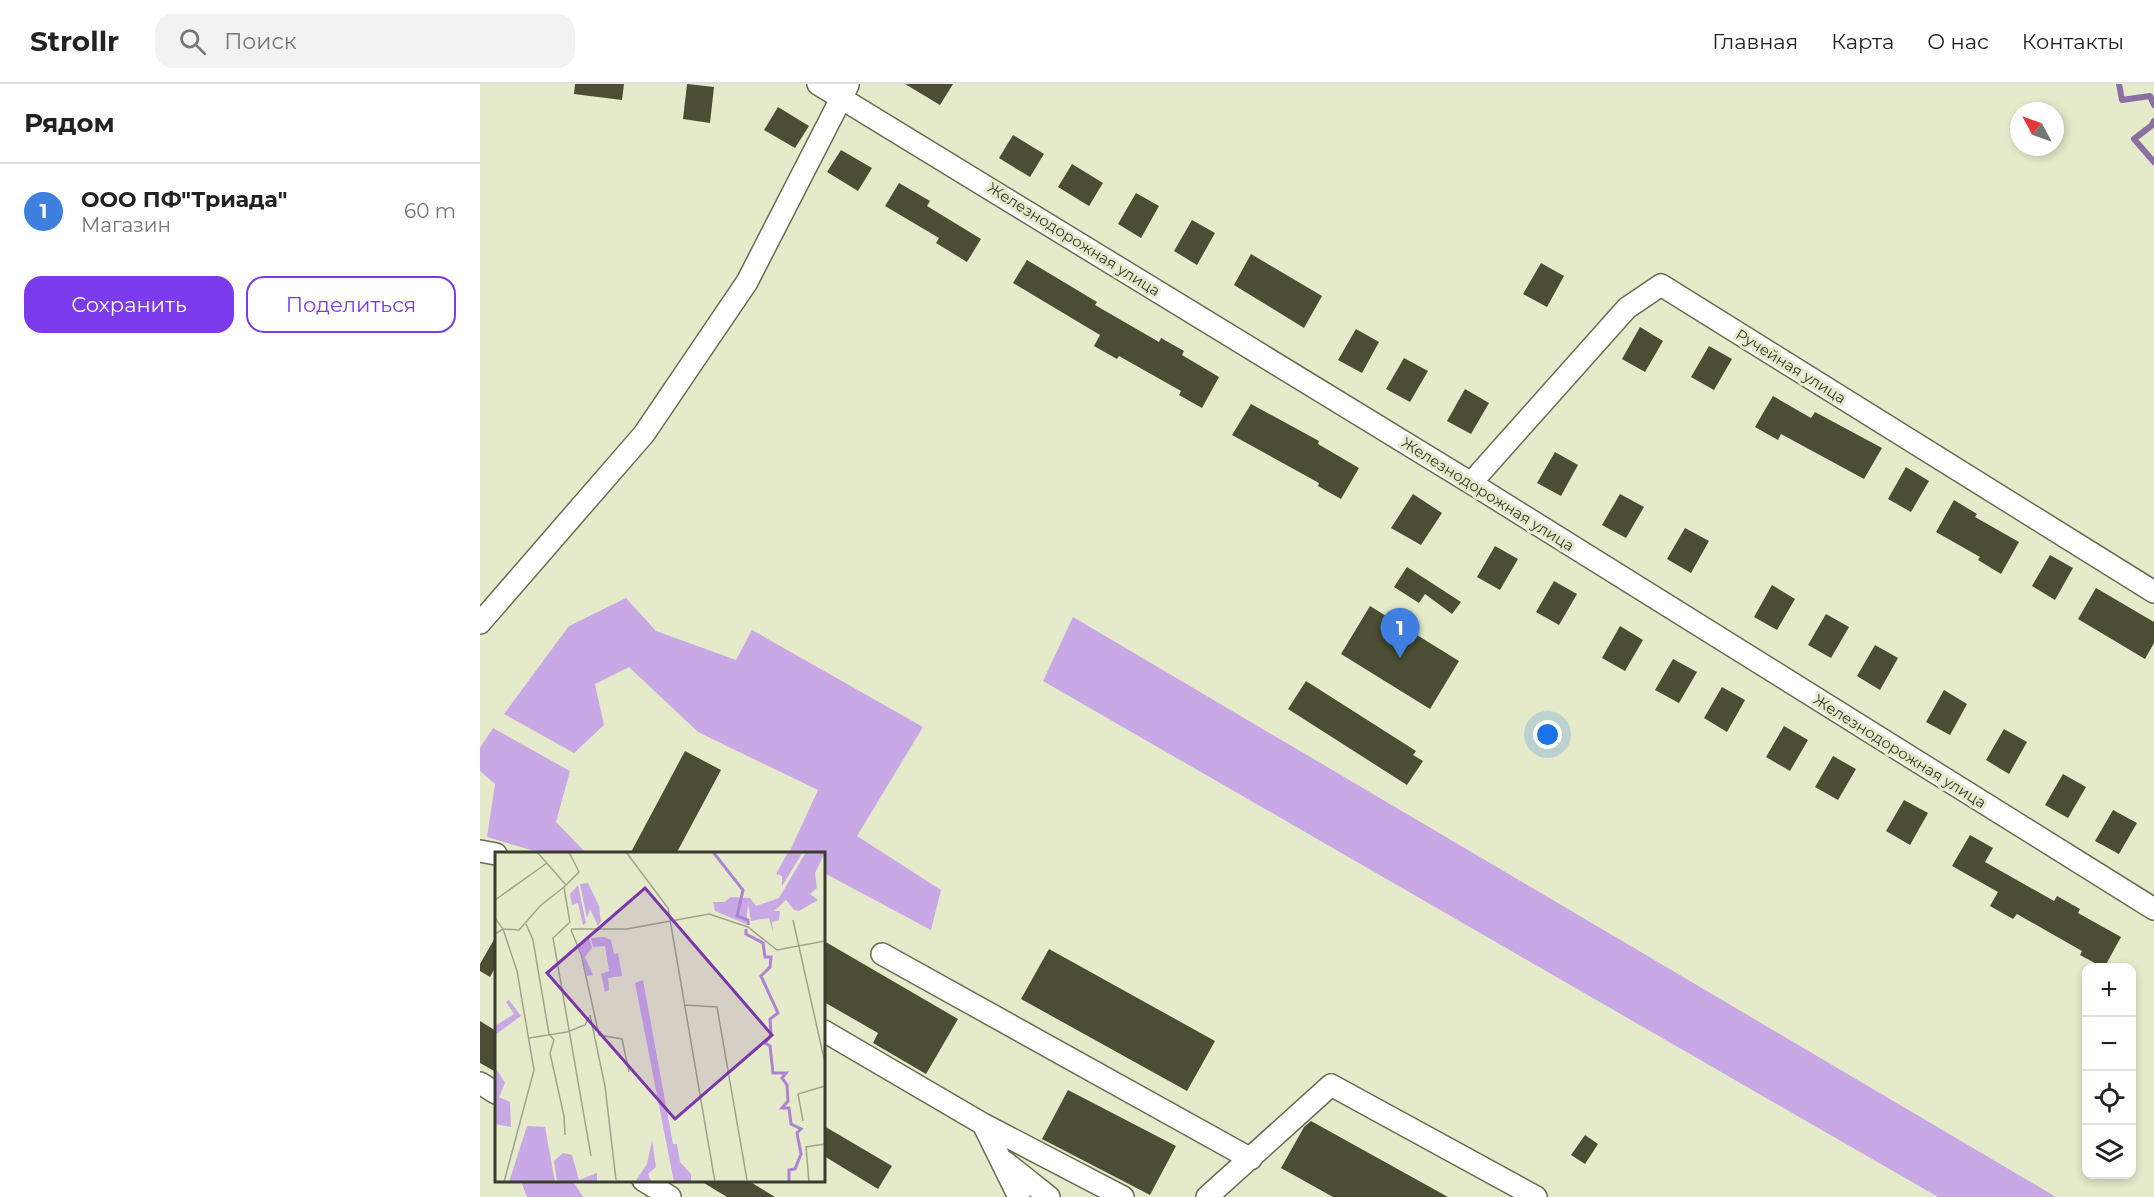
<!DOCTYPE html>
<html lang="ru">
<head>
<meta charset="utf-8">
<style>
  :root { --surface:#fff; --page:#f2f2f2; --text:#222; --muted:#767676; --line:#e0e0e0; --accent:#7c3aed }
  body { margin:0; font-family:Montserrat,sans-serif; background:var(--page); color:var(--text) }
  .controls { position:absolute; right:18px; bottom:18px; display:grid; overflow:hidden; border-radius:12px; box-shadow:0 3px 9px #0003 }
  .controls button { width:54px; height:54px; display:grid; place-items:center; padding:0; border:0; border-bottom:2px solid var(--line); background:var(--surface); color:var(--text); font:30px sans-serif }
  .compass { position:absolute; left:1530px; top:18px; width:54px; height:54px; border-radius:50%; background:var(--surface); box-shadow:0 3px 9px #0003; rotate:311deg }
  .you { position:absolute; left:1068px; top:651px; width:21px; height:21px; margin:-15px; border:4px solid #fff; border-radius:50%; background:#1a73e8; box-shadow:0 0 0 9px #1a73e833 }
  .badge { display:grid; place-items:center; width:39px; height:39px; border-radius:50%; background:var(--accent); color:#fff; font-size:20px; font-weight:700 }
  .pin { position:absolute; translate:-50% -50px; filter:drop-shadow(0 2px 3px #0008) }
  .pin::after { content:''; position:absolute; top:32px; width:21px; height:18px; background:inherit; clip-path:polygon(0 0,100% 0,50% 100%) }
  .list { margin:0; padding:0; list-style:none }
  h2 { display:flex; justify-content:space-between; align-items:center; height:78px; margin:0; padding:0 24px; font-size:26px }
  h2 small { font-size:20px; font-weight:400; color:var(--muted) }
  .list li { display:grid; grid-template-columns:39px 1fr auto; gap:18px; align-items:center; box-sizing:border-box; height:96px; padding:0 24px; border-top:2px solid var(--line) }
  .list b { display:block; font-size:22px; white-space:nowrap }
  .list p { margin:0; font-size:20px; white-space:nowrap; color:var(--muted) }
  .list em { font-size:20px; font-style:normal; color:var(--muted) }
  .actions { display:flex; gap:12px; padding:18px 24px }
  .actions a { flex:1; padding:14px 0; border:2px solid var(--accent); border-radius:18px; text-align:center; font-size:21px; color:var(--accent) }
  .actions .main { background:var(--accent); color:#fff }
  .icon { flex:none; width:33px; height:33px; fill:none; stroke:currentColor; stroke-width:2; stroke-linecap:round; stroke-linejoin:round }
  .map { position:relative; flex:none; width:1674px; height:1113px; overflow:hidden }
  header { display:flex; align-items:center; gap:36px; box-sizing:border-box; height:84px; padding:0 30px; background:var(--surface); border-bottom:2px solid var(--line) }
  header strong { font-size:28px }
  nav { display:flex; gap:33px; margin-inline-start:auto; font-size:21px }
  .search { width:420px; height:54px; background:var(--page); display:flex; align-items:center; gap:15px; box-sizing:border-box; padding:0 21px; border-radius:18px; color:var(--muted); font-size:22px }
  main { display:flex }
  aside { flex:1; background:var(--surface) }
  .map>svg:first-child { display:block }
  .green { fill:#c8a9e5 }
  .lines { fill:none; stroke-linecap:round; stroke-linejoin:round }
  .stream { stroke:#8b6ea2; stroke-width:6 }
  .building { fill:#4b4e34 }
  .minor-casing { stroke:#686d51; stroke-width:24 }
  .minor { stroke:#fff; stroke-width:21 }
  .labels { text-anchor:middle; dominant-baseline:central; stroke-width:6; stroke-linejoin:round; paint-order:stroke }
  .street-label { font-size:15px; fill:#3a3c30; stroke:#e5eacb }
  .inset-river { fill:none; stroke:#ae83d3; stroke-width:3 }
  .inset-road { fill:none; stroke:#a1a48d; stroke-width:1.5 }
  .view { fill:#7c37ab; fill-opacity:0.15; stroke:#7c37ab; stroke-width:3 }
  .inset-edge { fill:none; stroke:#3a3c30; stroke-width:3 }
</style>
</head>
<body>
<header>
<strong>Strollr</strong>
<div class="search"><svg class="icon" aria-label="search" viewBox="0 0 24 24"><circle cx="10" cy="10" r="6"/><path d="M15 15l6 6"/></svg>Поиск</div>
<nav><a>Главная</a><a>Карта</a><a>О нас</a><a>Контакты</a></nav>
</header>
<main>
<aside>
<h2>Рядом<small></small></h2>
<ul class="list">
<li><span class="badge" style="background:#3f7fe0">1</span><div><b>ООО ПФ&quot;Триада&quot;</b><p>Магазин</p></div><em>60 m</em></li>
</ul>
<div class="actions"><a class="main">Сохранить</a><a>Поделиться</a></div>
</aside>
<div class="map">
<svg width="1674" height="1113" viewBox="0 0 1674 1113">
  <rect width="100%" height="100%" fill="#e5eacb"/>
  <path class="green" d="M 146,514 L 176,547 L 256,576 L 272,546 L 443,643 L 377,752 L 461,806 L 451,846 L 344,789 L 344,770 L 309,769 L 338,706 L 218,648 L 149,583 L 115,600 L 124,641 L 94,669 L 24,630 L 89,542 Z
    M 593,533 L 1576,1113 L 1458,1113 L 563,597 Z
    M 13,644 L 90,687 L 76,738 L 106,769 L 61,769 L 7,753 L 15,700 L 0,687 L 0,664 Z
    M 41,1097 L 93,1097 L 103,1113 L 47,1113 Z"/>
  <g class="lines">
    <path class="stream" d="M 1639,0 L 1642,16 L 1670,12 L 1674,21
      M 1674,37 L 1671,42 L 1654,55 L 1674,78"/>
  </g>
  <path class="building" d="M 95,0 L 144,0 L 142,16 L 94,10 Z
    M 207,0 L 234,3 L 230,39 L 203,35 Z
    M 425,0 L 473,0 L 460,21 Z
    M 298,23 L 329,42 L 315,64 L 284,46 Z
    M 533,51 L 564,70 L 550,93 L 519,74 Z
    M 361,66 L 392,84 L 378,107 L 347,88 Z
    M 592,80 L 623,99 L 609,122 L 578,103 Z
    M 419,99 L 450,117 L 447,122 L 501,155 L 487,178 L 456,159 L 459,154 L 405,122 Z
    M 656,109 L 679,122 L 661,154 L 638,140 Z
    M 712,136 L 735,149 L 717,181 L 694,167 Z
    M 771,170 L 842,212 L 824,244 L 754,201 Z
    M 547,176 L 617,218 L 615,221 L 679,258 L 681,254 L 704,267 L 702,271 L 739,293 L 722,324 L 699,311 L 701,307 L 639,272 L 637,275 L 614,262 L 620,251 L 533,199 Z
    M 1061,179 L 1084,192 L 1067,223 L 1043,210 Z
    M 1160,243 L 1183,257 L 1165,288 L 1142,275 Z
    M 876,245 L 899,258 L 882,289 L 858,276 Z
    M 1229,262 L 1252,275 L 1234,306 L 1211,293 Z
    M 924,274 L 948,287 L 930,318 L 906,305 Z
    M 985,305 L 1009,319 L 991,350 L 967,337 Z
    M 1293,312 L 1331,334 L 1335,328 L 1402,364 L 1384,395 L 1301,350 L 1298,356 L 1275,343 Z
    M 771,320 L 839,357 L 838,360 L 879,384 L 861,415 L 838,402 L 839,399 L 752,351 Z
    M 1075,368 L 1098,381 L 1081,412 L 1057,399 Z
    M 1426,383 L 1449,397 L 1431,428 L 1408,415 Z
    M 933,410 L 962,429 L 941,461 L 911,444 Z
    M 1140,410 L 1164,423 L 1146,454 L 1122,441 Z
    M 1474,416 L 1497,430 L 1495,433 L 1539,458 L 1521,490 L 1498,476 L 1500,473 L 1456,448 Z
    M 1205,444 L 1229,457 L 1211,489 L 1187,475 Z
    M 1015,462 L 1038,475 L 1020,506 L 997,493 Z
    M 1570,471 L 1593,484 L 1575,516 L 1552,502 Z
    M 927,483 L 981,518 L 972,530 L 945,510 L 939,519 L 914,503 Z
    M 1074,497 L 1097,510 L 1079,541 L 1056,528 Z
    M 1292,501 L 1315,515 L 1297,546 L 1274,533 Z
    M 1616,504 L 1674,538 L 1674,559 L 1665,575 L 1598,535 Z
    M 890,522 L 979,577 L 950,625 L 861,570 Z
    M 1346,530 L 1369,543 L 1351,574 L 1328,561 Z
    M 1140,542 L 1163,556 L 1145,587 L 1122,574 Z
    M 1395,561 L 1418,574 L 1400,606 L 1377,592 Z
    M 1193,575 L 1217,588 L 1199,619 L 1175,606 Z
    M 826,597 L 936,667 L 933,671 L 943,677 L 927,701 L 808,625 Z
    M 1242,603 L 1265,616 L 1247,648 L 1224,634 Z
    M 1464,606 L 1487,620 L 1470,651 L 1446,638 Z
    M 1304,642 L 1328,656 L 1310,687 L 1286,673 Z
    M 1524,645 L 1547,658 L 1529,690 L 1506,676 Z
    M 205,667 L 241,686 L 196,770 L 150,770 Z
    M 1353,672 L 1376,685 L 1358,716 L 1335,703 Z
    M 1583,690 L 1606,703 L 1588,734 L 1565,721 Z
    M 1424,716 L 1448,729 L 1430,761 L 1406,747 Z
    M 1633,726 L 1657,739 L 1639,770 L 1615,757 Z
    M 1490,751 L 1513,764 L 1505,778 L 1574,817 L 1577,812 L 1600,825 L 1598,829 L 1641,853 L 1624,884 L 1600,871 L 1602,867 L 1537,830 L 1533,835 L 1510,822 L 1518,808 L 1472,782 Z
    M 16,852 L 16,882 L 10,893 L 0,887 L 0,880 Z
    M 344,857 L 478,935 L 446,990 L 393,959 L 398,949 L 344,918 Z
    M 569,865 L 735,957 L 707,1007 L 541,915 Z
    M 0,937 L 16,947 L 16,988 L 0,979 Z
    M 588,1006 L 696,1062 L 670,1111 L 562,1055 Z
    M 831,1037 L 968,1113 L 853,1113 L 801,1084 L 824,1043 Z
    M 344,1042 L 412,1082 L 398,1105 L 344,1072 Z
    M 1105,1051 L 1118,1060 L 1105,1080 L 1091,1071 Z
    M 219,1096 L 267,1096 L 295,1113 L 247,1113 Z"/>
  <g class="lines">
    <g class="minor-casing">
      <path id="minor" d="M 338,0 L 991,399 L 1674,825
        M 991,399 L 1147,224 L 1181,201 L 1674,508
        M 0,539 L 164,350 L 267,198 L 368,1
        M 0,767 L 16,770
        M 402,870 L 771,1075
        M 344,947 L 503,1040 L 643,1113
        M 0,999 L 16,1009
        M 503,1040 L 539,1113
        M 525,1078 L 569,1113
        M 163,1096 L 190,1113
        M 727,1113 L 851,1001 L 1056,1113"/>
    </g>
    <use href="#minor" class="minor"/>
  </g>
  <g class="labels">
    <g class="street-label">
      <text transform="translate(594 155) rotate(32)">Железнодорожная улица</text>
      <text transform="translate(1311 282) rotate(32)">Ручейная улица</text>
      <text transform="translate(1008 410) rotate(32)">Железнодорожная улица</text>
      <text transform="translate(1420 667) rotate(32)">Железнодорожная улица</text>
    </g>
  </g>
  <g transform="translate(15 768)">
    <rect width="330" height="330" fill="#e5eacb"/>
    <path d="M 293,0 L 308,0 L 287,34 L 287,24 L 281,22 ZM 311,0 L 330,0 L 320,21 L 322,36 L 315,42 L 323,48 L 304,59 L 299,58 L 291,48 L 279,59 L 285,59 L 284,68 L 277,70 L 278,80 L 274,66 L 256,69 L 253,52 L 251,72 L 220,59 L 218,50 L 229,50 L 236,45 L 255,46 L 261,54 L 284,46 ZM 93,31 L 104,54 L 106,69 L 103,74 L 95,57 L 92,66 L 85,32 ZM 83,33 L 91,71 L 88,73 L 83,51 L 77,53 L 75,42 ZM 109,85 L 116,88 L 119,102 L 123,101 L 127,124 L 113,126 L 114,138 L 110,140 L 106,122 L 114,119 L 110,94 L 98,95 L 96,86 ZM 94,86 L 97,96 L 90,105 L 98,123 L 92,124 L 84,94 ZM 148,128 L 178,292 L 182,292 L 185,310 L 196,322 L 196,330 L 179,330 L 140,131 ZM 14,148 L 26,164 L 0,183 L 0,174 L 19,162 L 11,150 ZM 0,215 L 10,231 L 4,245 L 15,250 L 16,275 L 0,272 ZM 32,274 L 50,275 L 60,330 L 14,330 ZM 157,288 L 161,315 L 153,322 L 156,329 L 140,330 L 152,312 ZM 68,301 L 77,303 L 84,328 L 102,321 L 102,330 L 62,330 L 59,309 Z" fill="#c8a9e5"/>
    <path class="inset-river" d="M 218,0 L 248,38 L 242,64 L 253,68 L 253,73M 251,77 L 251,82 L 268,91 L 270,105 L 276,105 L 275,115 L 266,124 L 283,161 L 275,167 L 276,183 L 270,191 L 275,194 L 278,221 L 291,221 L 287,226 L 292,233 L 293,249 L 287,256 L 294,256 L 296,272 L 306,277 L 302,281 L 306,302 L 300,317 L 294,318 L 294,330"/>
    <path class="inset-road" d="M 42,0 L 71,33M 131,0 L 173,56 L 220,330M 69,35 L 75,71M 69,35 L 84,20 L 74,0M 0,48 L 52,11M 0,66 L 8,77 L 22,119 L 39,218 L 9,330M 298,68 L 330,211M 74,71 L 58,86 L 96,304M 31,72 L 38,88 L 54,182 L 59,188 L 55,201 L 69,264 L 70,283M 76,77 L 132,77 L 214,62 L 253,75 L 282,98 L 330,89M 76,78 L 86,102 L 104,183 L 127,187 L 134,220M 0,82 L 8,77 L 24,78 L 45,54 L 69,35M 190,153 L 222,155 L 252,328M 95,163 L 110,234 L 121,328M 34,186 L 72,180 L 90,173 L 94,165M 308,269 L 303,242 L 330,234M 314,330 L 311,295 L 330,292"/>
    <path class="view" d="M 150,36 L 277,183 L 180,267 L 52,121 Z"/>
    <rect width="330" height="330" class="inset-edge"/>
  </g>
</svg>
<div class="controls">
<button>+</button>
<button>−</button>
<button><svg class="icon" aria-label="locate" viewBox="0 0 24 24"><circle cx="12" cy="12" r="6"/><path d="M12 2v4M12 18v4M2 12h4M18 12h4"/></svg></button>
<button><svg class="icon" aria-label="layers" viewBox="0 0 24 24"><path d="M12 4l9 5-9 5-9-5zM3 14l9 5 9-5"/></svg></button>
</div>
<svg class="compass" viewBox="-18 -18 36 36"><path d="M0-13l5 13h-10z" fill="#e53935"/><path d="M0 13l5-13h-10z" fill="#767676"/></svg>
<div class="you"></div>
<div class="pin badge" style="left:920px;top:574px;background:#3f7fe0">1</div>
</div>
</main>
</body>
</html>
